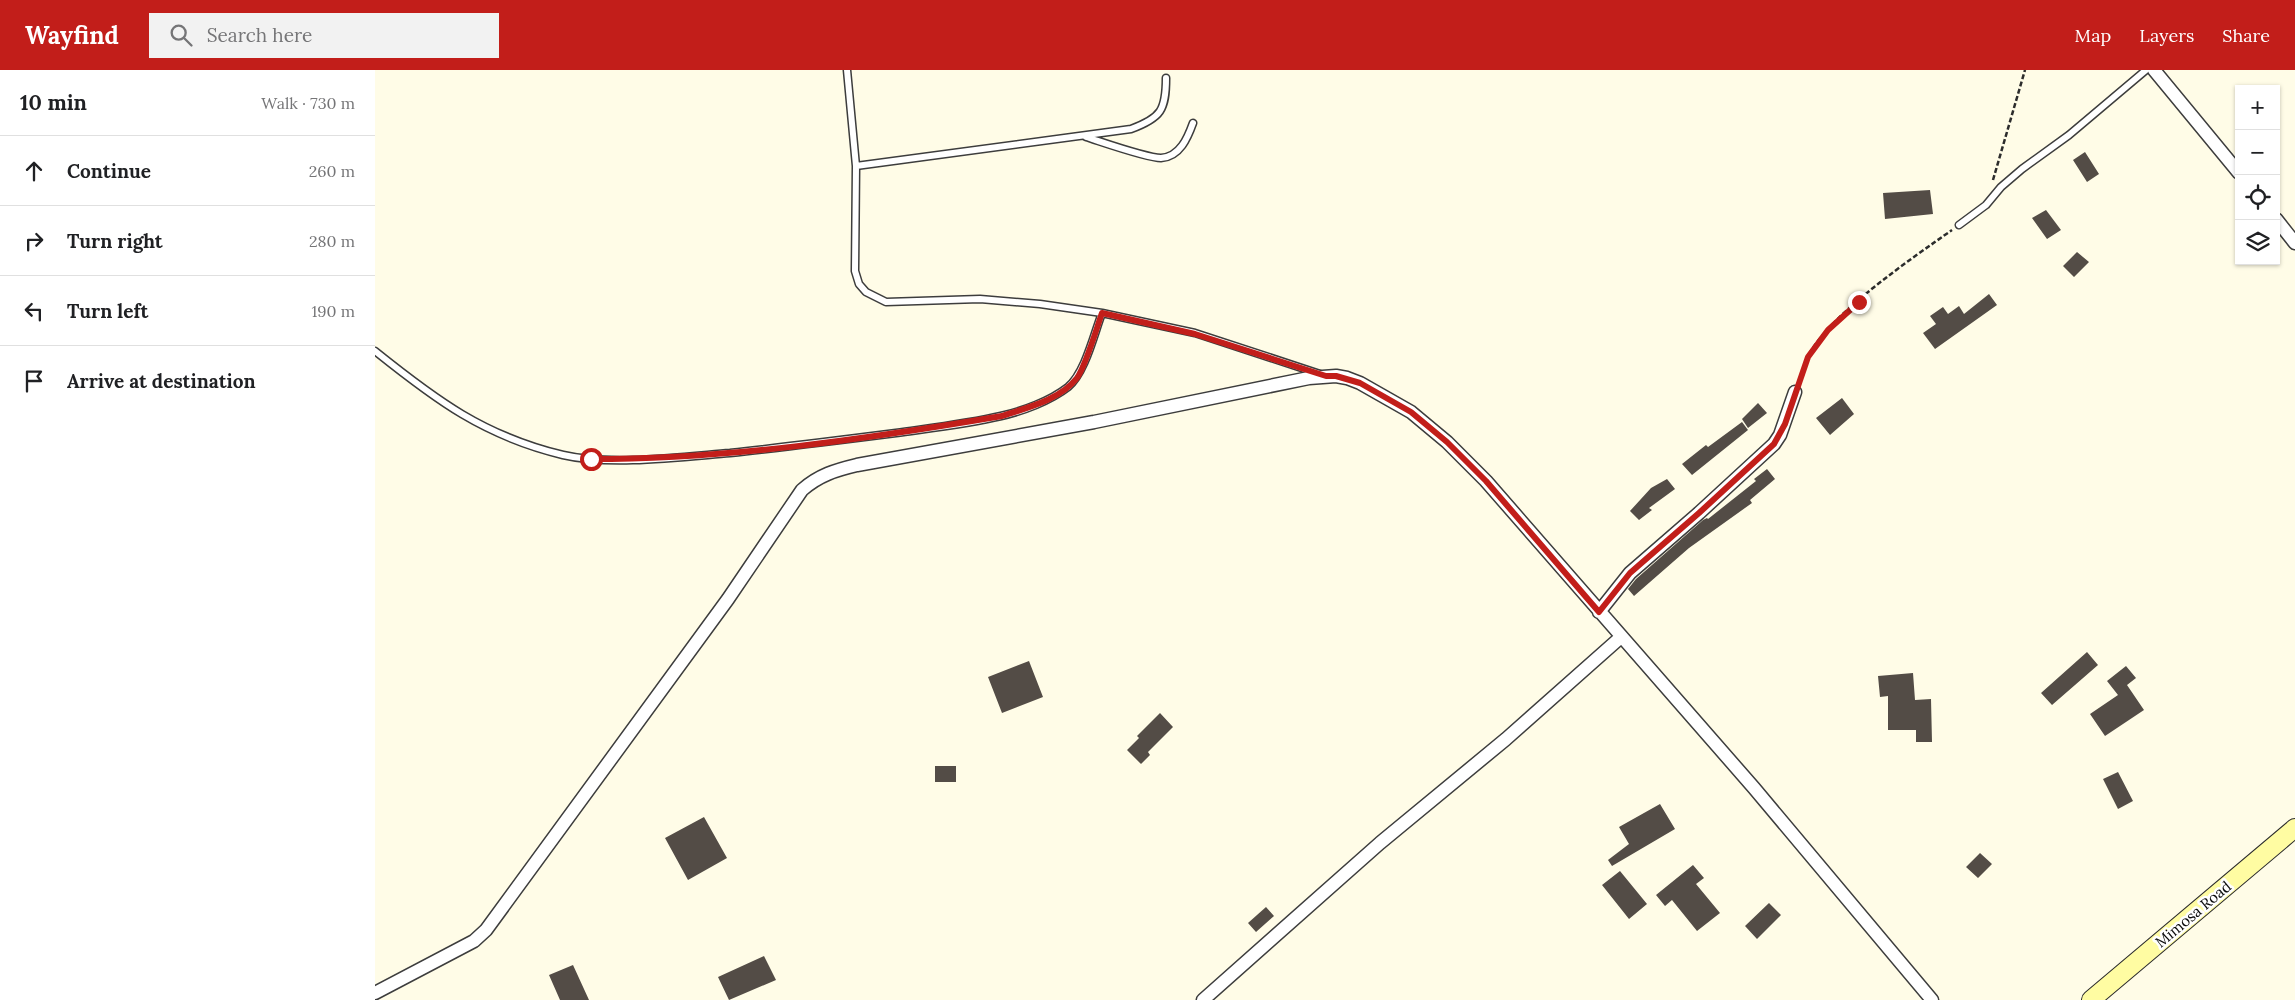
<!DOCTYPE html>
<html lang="en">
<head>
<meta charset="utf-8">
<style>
  :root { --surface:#fff; --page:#f2f2f2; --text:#202124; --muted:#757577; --line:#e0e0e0; --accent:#c21e1a }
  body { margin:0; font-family:Lora,serif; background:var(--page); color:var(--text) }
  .controls { position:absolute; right:15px; top:15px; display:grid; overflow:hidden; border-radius:0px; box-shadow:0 1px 4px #0004 }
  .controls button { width:45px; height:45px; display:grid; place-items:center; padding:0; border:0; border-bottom:1px solid var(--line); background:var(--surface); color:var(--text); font:25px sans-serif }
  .stop { position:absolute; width:15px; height:15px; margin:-11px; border:4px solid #c21e1a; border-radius:50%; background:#fff }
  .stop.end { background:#c21e1a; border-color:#fff; box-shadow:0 1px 5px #0008 }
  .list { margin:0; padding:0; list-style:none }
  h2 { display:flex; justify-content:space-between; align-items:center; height:65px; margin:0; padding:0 20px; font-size:21px }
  h2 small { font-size:16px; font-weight:400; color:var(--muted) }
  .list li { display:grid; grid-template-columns:32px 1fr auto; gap:15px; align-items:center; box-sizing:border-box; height:70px; padding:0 20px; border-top:1px solid var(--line) }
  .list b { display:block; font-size:19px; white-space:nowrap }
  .list em { font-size:16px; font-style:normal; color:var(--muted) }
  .icon { flex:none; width:28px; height:28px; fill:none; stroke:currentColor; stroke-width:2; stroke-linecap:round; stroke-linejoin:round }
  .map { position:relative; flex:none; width:1920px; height:930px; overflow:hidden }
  header { display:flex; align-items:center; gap:30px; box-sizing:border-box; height:70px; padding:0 25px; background:var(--accent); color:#fff }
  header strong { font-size:24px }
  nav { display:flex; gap:28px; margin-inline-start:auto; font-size:18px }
  .search { width:350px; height:45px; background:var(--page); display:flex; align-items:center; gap:12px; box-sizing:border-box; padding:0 18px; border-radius:0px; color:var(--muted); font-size:19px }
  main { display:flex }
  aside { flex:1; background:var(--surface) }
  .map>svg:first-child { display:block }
  .building { fill:#534c46 }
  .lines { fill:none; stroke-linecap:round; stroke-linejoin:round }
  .lane-casing { stroke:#3d3d3d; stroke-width:9 }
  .street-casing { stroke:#3d3d3d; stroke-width:15 }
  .secondary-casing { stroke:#2c2c2c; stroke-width:20 }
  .path { stroke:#2c2c2c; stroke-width:2.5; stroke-dasharray:5 2.5; stroke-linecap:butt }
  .lane { stroke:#fff; stroke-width:6 }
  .street { stroke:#fff; stroke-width:12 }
  .secondary { stroke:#fffca2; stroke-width:18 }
  .route { stroke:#c21e1a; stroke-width:6 }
  .labels { text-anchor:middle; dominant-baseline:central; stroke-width:5; stroke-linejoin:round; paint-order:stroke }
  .street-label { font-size:15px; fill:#0a0a0a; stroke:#fff }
</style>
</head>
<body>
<header>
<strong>Wayfind</strong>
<div class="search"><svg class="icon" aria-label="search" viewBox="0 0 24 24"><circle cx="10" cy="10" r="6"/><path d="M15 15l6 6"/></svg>Search here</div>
<nav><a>Map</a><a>Layers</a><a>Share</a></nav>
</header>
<main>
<aside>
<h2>10 min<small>Walk · 730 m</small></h2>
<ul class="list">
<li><svg class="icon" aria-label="ahead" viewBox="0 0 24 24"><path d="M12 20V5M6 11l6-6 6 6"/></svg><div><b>Continue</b></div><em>260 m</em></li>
<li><svg class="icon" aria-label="right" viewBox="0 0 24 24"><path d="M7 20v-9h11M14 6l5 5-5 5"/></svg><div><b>Turn right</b></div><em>280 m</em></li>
<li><svg class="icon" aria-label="left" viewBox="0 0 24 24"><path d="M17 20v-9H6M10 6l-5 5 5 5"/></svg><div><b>Turn left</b></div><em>190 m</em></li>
<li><svg class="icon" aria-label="arrive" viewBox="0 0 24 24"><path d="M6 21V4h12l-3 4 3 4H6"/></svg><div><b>Arrive at destination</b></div></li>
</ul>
</aside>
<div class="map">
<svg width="1920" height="930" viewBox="0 0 1920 930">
  <rect width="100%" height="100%" fill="#fffce7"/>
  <path class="building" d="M 1710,82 L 1724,104 L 1712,112 L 1698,90 Z
    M 1555,120 L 1558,144 L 1510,149 L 1508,123 Z
    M 1671,140 L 1686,160 L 1672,169 L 1657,148 Z
    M 1702,182 L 1714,192 L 1699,207 L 1688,196 Z
    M 1614,224 L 1622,235 L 1560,279 L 1548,263 L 1561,254 L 1555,246 L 1568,237 L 1573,244 L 1584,236 L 1589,244 Z
    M 1467,328 L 1479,344 L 1455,365 L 1441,348 Z
    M 1383,333 L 1392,343 L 1373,358 L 1367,349 Z
    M 1367,352 L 1373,360 L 1317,405 L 1307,394 L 1331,375 L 1333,377 Z
    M 1392,399 L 1400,409 L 1375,430 L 1377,433 L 1314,478 L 1259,526 L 1253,519 L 1261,509 L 1328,450 L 1332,448 L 1333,449 L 1381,411 L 1379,409 Z
    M 1292,409 L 1300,419 L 1274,438 L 1277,440 L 1264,450 L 1255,441 L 1276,418 Z
    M 1712,582 L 1723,595 L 1677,635 L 1666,623 Z
    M 654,591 L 668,627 L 627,643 L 613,607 Z
    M 1751,596 L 1761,608 L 1752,615 L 1769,640 L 1730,666 L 1715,644 L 1743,625 L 1732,611 Z
    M 1538,603 L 1540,630 L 1556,629 L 1557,672 L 1541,672 L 1541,660 L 1513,660 L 1513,626 L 1505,627 L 1503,606 Z
    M 785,643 L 798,657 L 773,682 L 775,685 L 766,694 L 752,680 L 764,668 L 762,666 Z
    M 560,696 L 581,696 L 581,712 L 560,712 Z
    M 1743,702 L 1758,731 L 1743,739 L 1728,709 Z
    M 1285,734 L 1300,759 L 1237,796 L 1233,790 L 1254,774 L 1244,757 Z
    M 329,747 L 352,788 L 313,810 L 290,768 Z
    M 1605,783 L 1617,794 L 1603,808 L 1591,797 Z
    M 1318,795 L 1329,808 L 1321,814 L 1345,843 L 1322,861 L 1297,830 L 1290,836 L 1281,825 Z
    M 1245,801 L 1272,834 L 1254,849 L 1227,815 Z
    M 1394,833 L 1406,845 L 1382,869 L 1370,856 Z
    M 891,837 L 899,846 L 881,862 L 873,853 Z
    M 389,886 L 401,910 L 354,930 L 343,907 Z
    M 198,895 L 214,930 L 185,930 L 174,905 Z"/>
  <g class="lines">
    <g class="lane-casing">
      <path id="lane" d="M 472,0 L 481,96 L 480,201 L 484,214 L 491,222 L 511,232 L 605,229 L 665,234 L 727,243 L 820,263 L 945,304
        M 711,67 C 727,72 772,88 786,88 C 805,87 813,67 818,53
        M 481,96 L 756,59 C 786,48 791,40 791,8
        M 1584,155 L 1611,135 L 1626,117 L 1647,99 L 1694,65 L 1771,0
        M 0,281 C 61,330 109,366 188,385 C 235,396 306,387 355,383 C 411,377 466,370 521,363 C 556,358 592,354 626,346 C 648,341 675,331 693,317 C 710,303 719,264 727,243"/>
    </g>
    <g class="street-casing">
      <path id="street" d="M 1779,0 L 1864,103
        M 1901,149 L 1920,173
        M 1224,542 L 1255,503 L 1324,443 L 1399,374 L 1405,365 L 1420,322
        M 0,923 L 99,871 L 111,860 L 353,529 L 427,420 C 444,405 461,400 482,395 L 719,352 L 934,308 L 961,306 L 972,308 L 985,313 L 1036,342 L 1072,372 L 1111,411 L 1379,718 L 1557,930
        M 828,930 L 1005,773 L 1131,669 L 1246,567"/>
    </g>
    <g class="secondary-casing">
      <path id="secondary" d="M 1716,930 L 1920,758"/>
    </g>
    <path class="path" d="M 1618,110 L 1650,0
      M 1424,312 C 1427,303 1429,294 1433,286 C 1456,243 1536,189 1577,160"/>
    <use href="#lane" class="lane"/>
    <use href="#street" class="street"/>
    <use href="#secondary" class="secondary"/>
  </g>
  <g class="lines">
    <path class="route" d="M 216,389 C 354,389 491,369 627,346 C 651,338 685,330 702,308 C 711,295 721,260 727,243 L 820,264 L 951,306 L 961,306 L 985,313 L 1036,342 L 1072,372 L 1111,411 L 1224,542 L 1255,503 L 1324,443 L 1399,374 L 1410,354 L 1433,287 L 1453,260 L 1484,232"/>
  </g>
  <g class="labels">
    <g class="street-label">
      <text transform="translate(1818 844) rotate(-40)">Mimosa Road</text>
    </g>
  </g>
</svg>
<div class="controls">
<button>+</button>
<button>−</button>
<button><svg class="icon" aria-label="locate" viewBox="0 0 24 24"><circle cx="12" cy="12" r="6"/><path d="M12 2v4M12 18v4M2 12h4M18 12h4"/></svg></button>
<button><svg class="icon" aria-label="layers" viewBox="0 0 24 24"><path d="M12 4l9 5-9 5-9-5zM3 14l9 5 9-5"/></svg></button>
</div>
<div class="stop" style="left:216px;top:389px"></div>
<div class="stop end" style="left:1484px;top:232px"></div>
</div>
</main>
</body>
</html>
